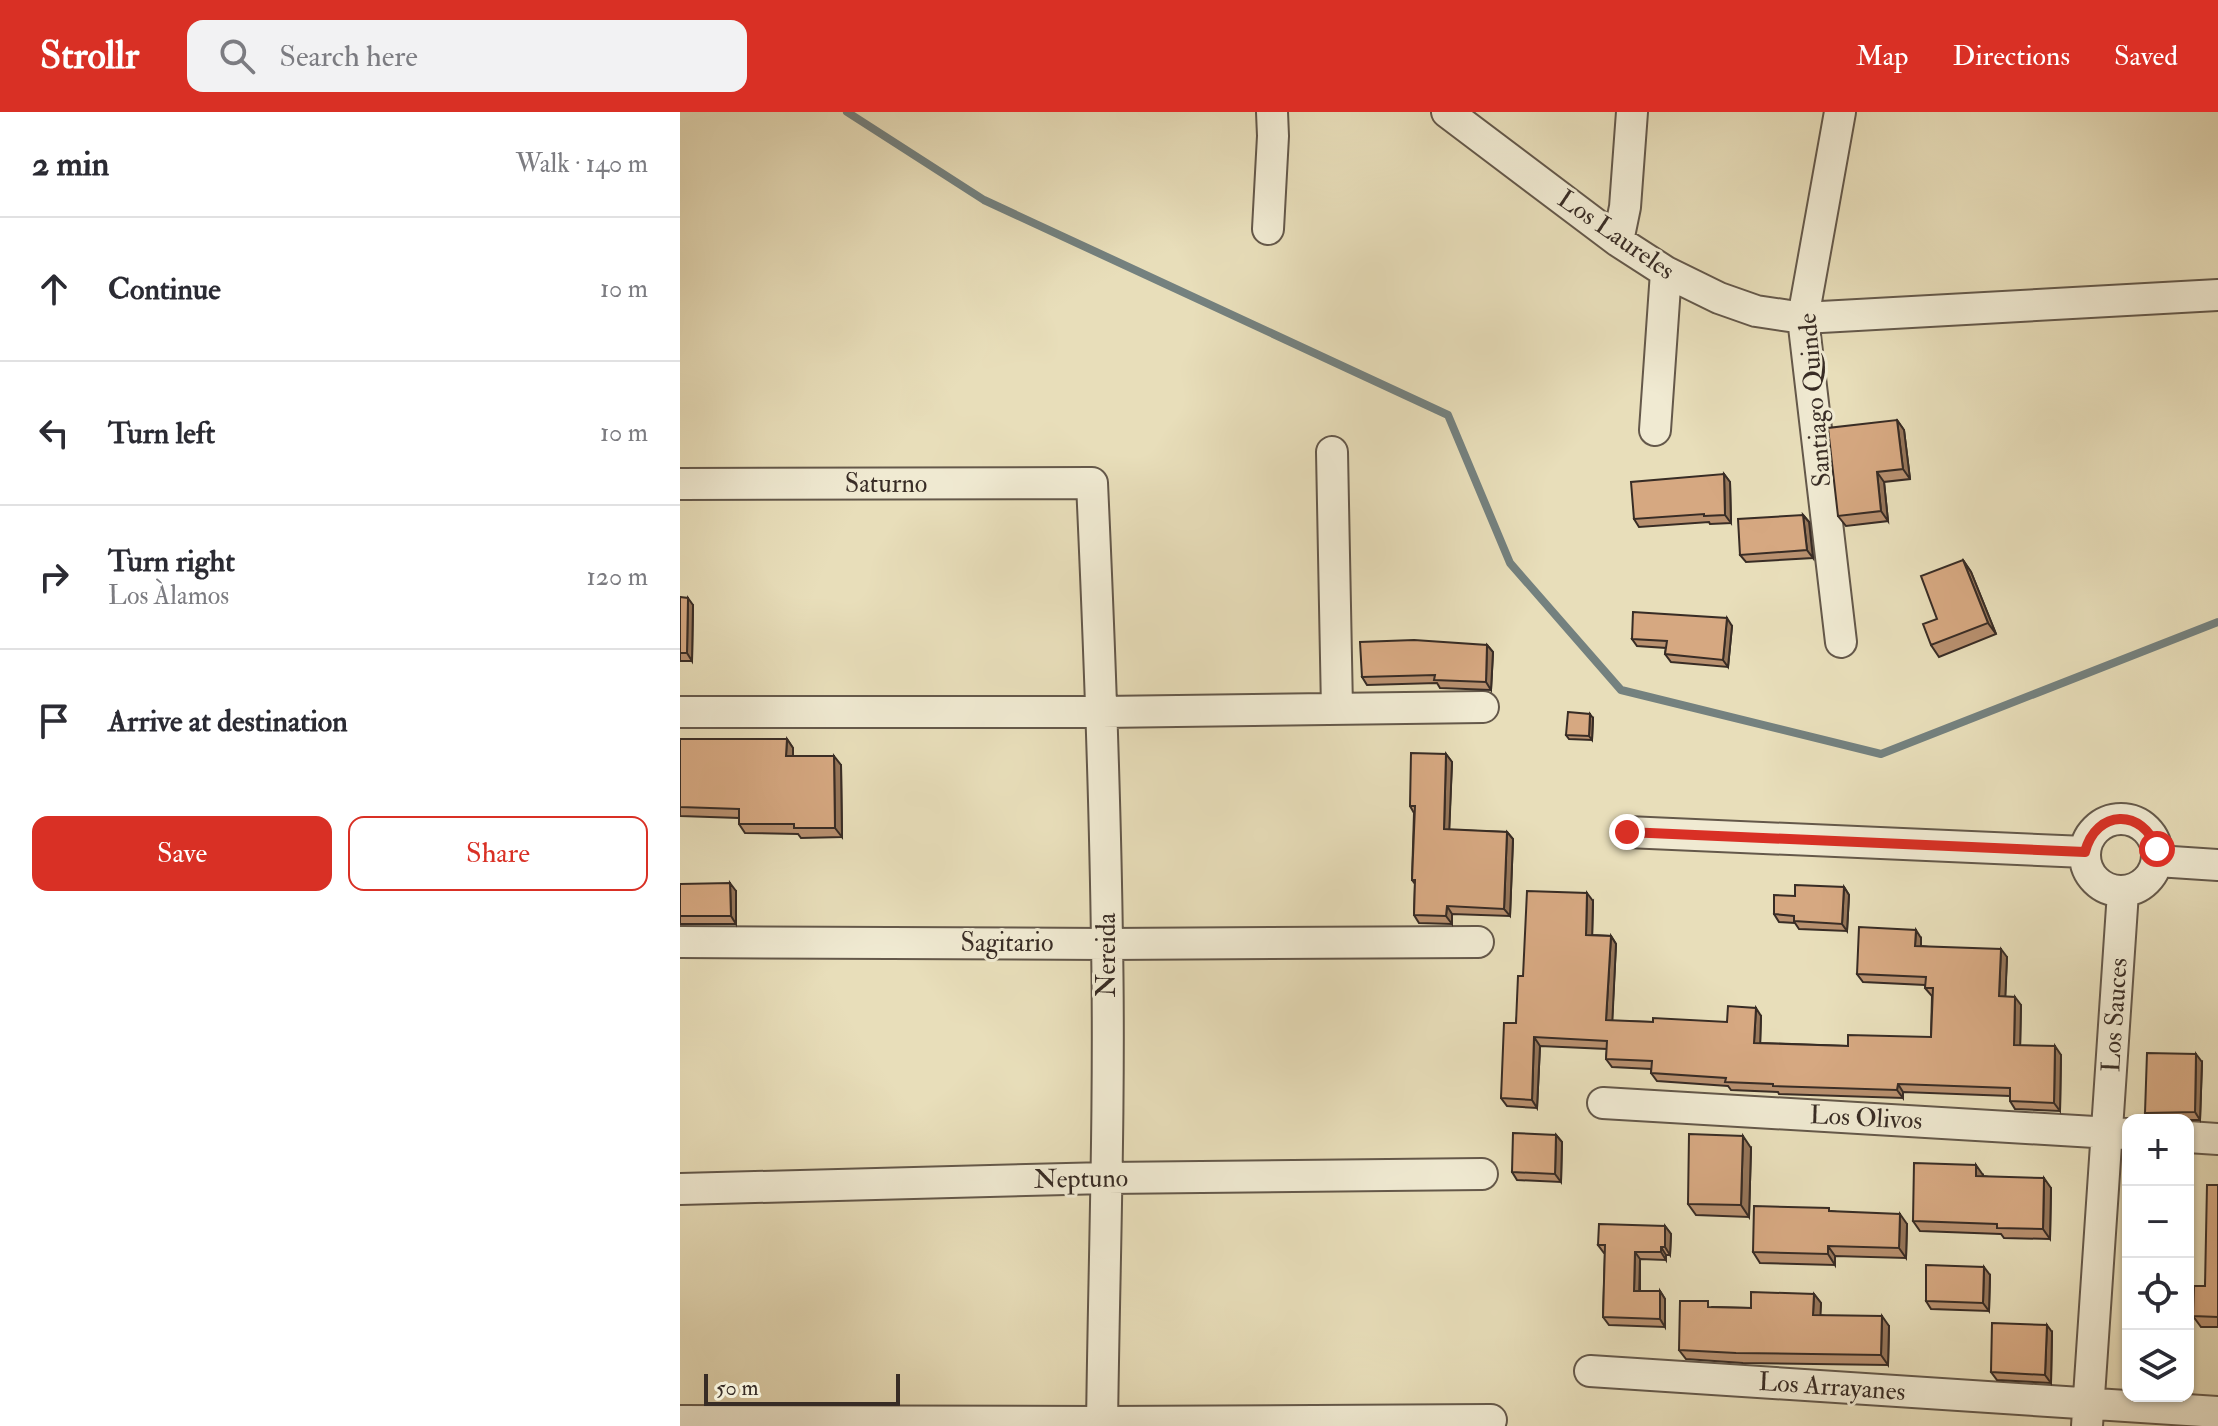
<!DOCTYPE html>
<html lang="en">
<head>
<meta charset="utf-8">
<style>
  :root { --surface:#fff; --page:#f2f2f3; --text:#2b2b33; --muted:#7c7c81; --line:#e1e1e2; --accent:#d93025 }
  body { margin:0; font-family:"IM FELL Double Pica",serif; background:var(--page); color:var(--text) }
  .controls { position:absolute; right:24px; bottom:24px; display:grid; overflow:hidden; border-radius:16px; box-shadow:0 2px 6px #0004 }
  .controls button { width:72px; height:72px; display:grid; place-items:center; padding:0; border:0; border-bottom:2px solid var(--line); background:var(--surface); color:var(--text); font:40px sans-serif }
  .scale { position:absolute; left:24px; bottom:20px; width:196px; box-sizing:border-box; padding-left:8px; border:4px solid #382c25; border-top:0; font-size:22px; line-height:28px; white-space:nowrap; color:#382c25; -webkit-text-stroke:6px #f0ead2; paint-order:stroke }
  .stop { position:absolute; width:24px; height:24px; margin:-18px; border:6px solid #d93025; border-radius:50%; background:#fff }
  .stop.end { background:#d93025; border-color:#fff; box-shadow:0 2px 8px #0008 }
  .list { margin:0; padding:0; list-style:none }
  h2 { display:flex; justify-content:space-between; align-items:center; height:104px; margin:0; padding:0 32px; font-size:34px }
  h2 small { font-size:26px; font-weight:400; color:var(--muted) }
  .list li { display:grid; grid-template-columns:52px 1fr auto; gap:24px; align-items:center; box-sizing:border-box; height:144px; padding:0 32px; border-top:2px solid var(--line) }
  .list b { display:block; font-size:30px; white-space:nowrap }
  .list p { margin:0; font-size:26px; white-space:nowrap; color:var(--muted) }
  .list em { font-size:26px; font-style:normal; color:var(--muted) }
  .actions { display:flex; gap:16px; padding:24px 32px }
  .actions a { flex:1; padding:18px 0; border:2px solid var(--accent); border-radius:16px; text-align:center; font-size:28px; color:var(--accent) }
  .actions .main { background:var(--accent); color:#fff }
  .icon { flex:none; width:44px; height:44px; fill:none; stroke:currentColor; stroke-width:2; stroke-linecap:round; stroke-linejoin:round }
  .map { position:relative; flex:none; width:1538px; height:1314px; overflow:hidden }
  header { display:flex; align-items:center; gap:48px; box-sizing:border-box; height:112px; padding:0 40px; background:var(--accent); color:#fff }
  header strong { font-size:38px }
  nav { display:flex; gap:44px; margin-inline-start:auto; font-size:28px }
  .search { width:560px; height:72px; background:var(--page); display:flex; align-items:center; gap:20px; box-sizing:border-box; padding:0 28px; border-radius:16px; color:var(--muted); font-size:30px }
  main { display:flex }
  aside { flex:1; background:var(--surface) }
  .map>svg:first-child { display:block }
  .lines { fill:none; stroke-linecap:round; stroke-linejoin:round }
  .stream { stroke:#74817f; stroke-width:8 }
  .street-casing { stroke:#64584a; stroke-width:34 }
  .street { stroke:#f0ead2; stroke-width:30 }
  .wall { fill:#b8906f; stroke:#382c25; stroke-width:2 }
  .shaded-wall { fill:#96765a; stroke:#382c25; stroke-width:2 }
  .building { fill:#d6a881; stroke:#382c25; stroke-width:2 }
  .route { stroke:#d93025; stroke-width:10 }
  .labels { text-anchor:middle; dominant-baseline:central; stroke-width:6; stroke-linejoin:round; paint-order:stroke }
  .street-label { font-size:26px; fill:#382c25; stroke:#f0ead2 }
</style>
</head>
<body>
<header>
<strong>Strollr</strong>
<div class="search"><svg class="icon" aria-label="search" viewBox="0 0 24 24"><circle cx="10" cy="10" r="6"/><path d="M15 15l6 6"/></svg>Search here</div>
<nav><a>Map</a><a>Directions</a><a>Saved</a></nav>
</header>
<main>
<aside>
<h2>2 min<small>Walk · 140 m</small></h2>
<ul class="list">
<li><svg class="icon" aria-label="ahead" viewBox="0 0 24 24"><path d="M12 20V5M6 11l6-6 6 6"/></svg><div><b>Continue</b></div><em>10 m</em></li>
<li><svg class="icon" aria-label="left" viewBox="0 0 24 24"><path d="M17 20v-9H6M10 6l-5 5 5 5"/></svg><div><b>Turn left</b></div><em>10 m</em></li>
<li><svg class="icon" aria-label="right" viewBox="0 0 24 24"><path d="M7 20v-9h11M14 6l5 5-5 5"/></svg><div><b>Turn right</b><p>Los Àlamos</p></div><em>120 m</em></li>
<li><svg class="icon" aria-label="arrive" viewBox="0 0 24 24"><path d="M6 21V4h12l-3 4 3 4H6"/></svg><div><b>Arrive at destination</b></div></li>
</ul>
<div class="actions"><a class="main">Save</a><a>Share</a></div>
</aside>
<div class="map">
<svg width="1538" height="1314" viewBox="0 0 1538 1314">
  <rect width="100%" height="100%" fill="#e8deba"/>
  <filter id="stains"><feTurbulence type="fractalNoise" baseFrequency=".0025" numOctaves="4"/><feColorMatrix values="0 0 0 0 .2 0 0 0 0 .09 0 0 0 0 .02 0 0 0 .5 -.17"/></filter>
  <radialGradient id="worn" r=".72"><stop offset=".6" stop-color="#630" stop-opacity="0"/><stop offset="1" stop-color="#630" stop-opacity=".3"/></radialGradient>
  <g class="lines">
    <path class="stream" d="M 167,0 L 304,88 L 768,303 L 830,451 L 941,578 L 1201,642 L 1538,510"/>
    <g class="street-casing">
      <path id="street" d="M 767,0 L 938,129 L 986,160 L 1039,186 L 1076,199 L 1123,206 L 1538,183
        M 1160,0 L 1123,206 L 1161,530
        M 588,117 L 593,24 L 592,0
        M 938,129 L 945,95 L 952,0
        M 975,318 L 986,160
        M 652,340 L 657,597
        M 0,372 L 412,371 C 419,524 425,677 427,831 C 430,992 424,1153 422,1314
        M 0,600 L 422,600 L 803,595
        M1405 743a36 36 0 1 1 72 0a36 36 0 1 1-72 0Z
        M 947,720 L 1405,740
        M 1477,749 L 1538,753
        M 0,830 L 427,832 L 798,830
        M 923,991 L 1448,1022
        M 1508,1025 L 1538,1027
        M 0,1077 L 427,1066 L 802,1062
        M 910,1259 L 1538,1300
        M 0,1309 L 422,1310 L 811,1308
        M 1407,1314 L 1443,780"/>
    </g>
    <use href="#street" class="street"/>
  </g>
  <path class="wall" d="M 1217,308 L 1224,318 L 1230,367 L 1204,370 L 1208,409 L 1166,414 L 1158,404 Z
    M 1044,362 L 1050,370 L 1051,411 L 1030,412 L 1029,410 L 959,415 L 954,407 Z
    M 1123,403 L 1129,410 L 1133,446 L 1066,450 L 1060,443 Z
    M 1283,448 L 1291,460 L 1316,522 L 1259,545 L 1251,533 L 1257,507 Z
    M 0,485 L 13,493 L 12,549 L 0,549 Z
    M 1052,514 L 1048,555 L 991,550 L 985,542 L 986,536 L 957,534 L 952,527 Z
    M 807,533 L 813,540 L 811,578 L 760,576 L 757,571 L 687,573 L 682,565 Z
    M 913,606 L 912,628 L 889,627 L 886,623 Z
    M 0,627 L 107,627 L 113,636 L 113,644 L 161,653 L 162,725 L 121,726 L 118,722 L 65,721 L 59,712 L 59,706 L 0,704 Z
    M 766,642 L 772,650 L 769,718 L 827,720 L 833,727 L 830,804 L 772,802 L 772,812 L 739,811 L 734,803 L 735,772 L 732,768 L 734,701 L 730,694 Z
    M 0,772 L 56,779 L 56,812 L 0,812 Z
    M 1164,775 L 1169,783 L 1167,819 L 1119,817 L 1115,811 L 1099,810 L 1094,802 L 1115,784 Z
    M 913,789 L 912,823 L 931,824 L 936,832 L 932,909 L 973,910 L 1047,910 L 1081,904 L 1080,931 L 1168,934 L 1251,925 L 1252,884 L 1245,876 L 1245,873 L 1183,870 L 1177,862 L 1241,826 L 1241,834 L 1327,845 L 1325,885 L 1341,893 L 1340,934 L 1381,943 L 1380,999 L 1335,997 L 1330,989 L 1330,984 L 1223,980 L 1223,986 L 1099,982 L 1098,980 L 1051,978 L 1048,974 L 977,969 L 971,961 L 971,957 L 932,955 L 926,947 L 927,937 L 860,934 L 857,996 L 827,994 L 821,986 L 836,911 L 843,864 Z
    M 1522,950 L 1520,1008 L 1470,1008 L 1465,1001 Z
    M 876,1023 L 882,1030 L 881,1070 L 837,1068 L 832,1060 Z
    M 1071,1036 L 1069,1105 L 1016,1103 L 1008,1092 Z
    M 1303,1063 L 1303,1064 L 1371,1076 L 1370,1127 L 1324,1126 L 1321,1122 L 1240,1119 L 1233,1109 Z
    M 1538,1073 L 1538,1215 L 1521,1215 L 1513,1204 L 1525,1174 Z
    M 1151,1099 L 1227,1112 L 1226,1146 L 1155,1144 L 1155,1153 L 1080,1151 L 1073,1140 Z
    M 985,1114 L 991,1122 L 990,1143 L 986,1143 L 986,1148 L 960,1147 L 960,1179 L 980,1179 L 985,1187 L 985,1215 L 929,1213 L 923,1205 L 925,1141 L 924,1141 L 918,1133 Z
    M 1310,1163 L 1309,1199 L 1251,1197 L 1246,1189 Z
    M 1134,1182 L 1141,1191 L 1140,1203 L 1209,1214 L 1208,1253 L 1063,1251 L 1006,1247 L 999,1238 L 1032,1195 L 1071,1196 Z
    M 1372,1220 L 1371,1271 L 1317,1268 L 1311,1260 Z"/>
  <path class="shaded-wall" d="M 1217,308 L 1224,318 L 1230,367 L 1223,357 Z
    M 1197,360 L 1204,370 L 1208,409 L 1201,399 Z
    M 1044,362 L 1050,370 L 1051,411 L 1045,403 Z
    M 1123,403 L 1129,410 L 1133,446 L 1127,438 Z
    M 1283,448 L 1291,460 L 1316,522 L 1308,511 Z
    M 8,486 L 13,493 L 12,549 L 7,541 Z
    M 1047,506 L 1052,514 L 1048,555 L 1043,548 Z
    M 807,533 L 813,540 L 811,578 L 806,570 Z
    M 910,602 L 913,606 L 912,628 L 909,624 Z
    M 107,627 L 113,636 L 113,653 L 106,644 Z
    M 766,642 L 772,650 L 769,725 L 764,717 Z
    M 154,644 L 161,653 L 162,725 L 155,716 Z
    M 827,720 L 833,727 L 830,804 L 824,797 Z
    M 50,771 L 56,779 L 56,812 L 51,804 Z
    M 1164,775 L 1169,783 L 1167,819 L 1162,812 Z
    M 907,781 L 913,789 L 912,831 L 906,823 Z
    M 767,794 L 772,802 L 772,812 L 766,804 Z
    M 1236,818 L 1241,826 L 1241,842 L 1235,834 Z
    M 931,824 L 936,832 L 932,916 L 926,908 Z
    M 1321,837 L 1327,845 L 1325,893 L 1319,884 Z
    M 1335,885 L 1341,893 L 1340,942 L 1334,933 Z
    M 1076,896 L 1081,904 L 1080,939 L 1074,931 Z
    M 854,925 L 860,934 L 857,996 L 852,988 Z
    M 1375,934 L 1381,943 L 1380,999 L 1374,991 Z
    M 1516,942 L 1522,950 L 1520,1008 L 1515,1000 Z
    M 1218,972 L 1223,980 L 1223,986 L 1217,978 Z
    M 876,1023 L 882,1030 L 881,1070 L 875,1062 Z
    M 1063,1024 L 1071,1036 L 1069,1105 L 1061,1093 Z
    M 1296,1053 L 1303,1063 L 1303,1074 L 1296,1064 Z
    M 1364,1066 L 1371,1076 L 1370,1127 L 1363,1117 Z
    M 1220,1102 L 1227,1112 L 1226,1146 L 1219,1136 Z
    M 985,1114 L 991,1122 L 990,1143 L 985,1135 Z
    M 1148,1134 L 1155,1144 L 1155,1153 L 1148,1142 Z
    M 981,1135 L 986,1143 L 986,1148 L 981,1140 Z
    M 955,1140 L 960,1147 L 959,1186 L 954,1179 Z
    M 1304,1155 L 1310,1163 L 1309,1199 L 1303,1191 Z
    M 980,1179 L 985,1187 L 985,1215 L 980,1207 Z
    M 1134,1182 L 1141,1191 L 1140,1213 L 1133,1203 Z
    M 1202,1204 L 1209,1214 L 1208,1253 L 1201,1243 Z
    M 1367,1213 L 1372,1220 L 1371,1271 L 1365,1263 Z"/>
  <path class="building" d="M 1217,308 L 1223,357 L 1197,360 L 1201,399 L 1158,404 L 1148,316 Z
    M 1044,362 L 1045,403 L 1024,404 L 1024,402 L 954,407 L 951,370 Z
    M 1123,403 L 1127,438 L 1060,443 L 1058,407 Z
    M 1283,448 L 1308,511 L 1251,533 L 1243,512 L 1257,507 L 1241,464 Z
    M 0,485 L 8,486 L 7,541 L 0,541 Z
    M 953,500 L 1047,506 L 1043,548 L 985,542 L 987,529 L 952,527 Z
    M 734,528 L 807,533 L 806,570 L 754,568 L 755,563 L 682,565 L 680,530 Z
    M 888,600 L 910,602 L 909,624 L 886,623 Z
    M 0,627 L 107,627 L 106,644 L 154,644 L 155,716 L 114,716 L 114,712 L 59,712 L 59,697 L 0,695 Z
    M 731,641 L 766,642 L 764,717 L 827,720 L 824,797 L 767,794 L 766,804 L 734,803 L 735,768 L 732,768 L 735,694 L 730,694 Z
    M 50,771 L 51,804 L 0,804 L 0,772 Z
    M 1115,773 L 1164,775 L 1162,812 L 1114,809 L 1114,804 L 1094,802 L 1094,783 L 1115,784 Z
    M 847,779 L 907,781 L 906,823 L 931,824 L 926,908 L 973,910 L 973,906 L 1047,910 L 1048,894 L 1076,896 L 1074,931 L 1168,934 L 1168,923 L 1251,925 L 1253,876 L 1245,876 L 1246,865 L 1177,862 L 1179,815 L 1236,818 L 1235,834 L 1321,837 L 1319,884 L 1335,885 L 1334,933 L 1375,934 L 1374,991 L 1330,989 L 1330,976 L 1218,972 L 1217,978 L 1093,974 L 1093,972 L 1045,970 L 1046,966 L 971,961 L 972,949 L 926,947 L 927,929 L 854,925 L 852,988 L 821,986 L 824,911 L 836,911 L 838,864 L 843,864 Z
    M 1467,941 L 1516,942 L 1515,1000 L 1465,1001 Z
    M 833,1021 L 876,1023 L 875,1062 L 832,1060 Z
    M 1009,1022 L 1063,1024 L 1061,1093 L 1008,1092 Z
    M 1234,1051 L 1296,1053 L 1296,1064 L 1364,1066 L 1363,1117 L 1317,1116 L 1317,1112 L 1233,1109 Z
    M 1527,1073 L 1538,1073 L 1538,1205 L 1513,1204 L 1514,1174 L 1525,1174 Z
    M 1074,1094 L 1149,1096 L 1149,1099 L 1220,1102 L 1219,1136 L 1148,1134 L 1148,1142 L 1073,1140 Z
    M 919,1112 L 985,1114 L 985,1135 L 981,1135 L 981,1140 L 955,1140 L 954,1179 L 980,1179 L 980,1207 L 923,1205 L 925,1133 L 918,1133 Z
    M 1246,1153 L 1304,1155 L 1303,1191 L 1246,1189 Z
    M 1071,1180 L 1134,1182 L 1133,1203 L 1202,1204 L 1201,1243 L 1056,1241 L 999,1238 L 1000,1189 L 1028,1189 L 1028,1195 L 1071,1196 Z
    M 1312,1211 L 1367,1213 L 1365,1263 L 1311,1260 Z"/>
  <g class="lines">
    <path class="route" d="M 947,720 L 1405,740 C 1416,697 1463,696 1477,737"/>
  </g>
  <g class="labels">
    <g class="street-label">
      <text transform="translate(936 123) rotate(35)">Los Laureles</text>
      <text transform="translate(1135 288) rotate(-95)">Santiago Quinde</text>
      <text x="206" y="372">Saturno</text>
      <text x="327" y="831">Sagitario</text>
      <text transform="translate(427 843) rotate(-90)">Nereida</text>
      <text transform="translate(1435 903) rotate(-86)">Los Sauces</text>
      <text transform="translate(1186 1006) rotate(3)">Los Olivos</text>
      <text transform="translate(401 1067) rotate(-1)">Neptuno</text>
      <text transform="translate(1152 1275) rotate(4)">Los Arrayanes</text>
    </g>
  </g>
  <rect width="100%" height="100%" filter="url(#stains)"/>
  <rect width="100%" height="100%" fill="url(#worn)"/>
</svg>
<div class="controls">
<button>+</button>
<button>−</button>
<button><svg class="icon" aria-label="locate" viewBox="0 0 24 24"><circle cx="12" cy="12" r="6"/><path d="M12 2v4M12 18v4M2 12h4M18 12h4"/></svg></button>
<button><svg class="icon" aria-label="layers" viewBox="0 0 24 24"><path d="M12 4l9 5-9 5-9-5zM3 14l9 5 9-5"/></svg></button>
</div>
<div class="scale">50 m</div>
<div class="stop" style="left:1477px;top:737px"></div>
<div class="stop end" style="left:947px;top:720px"></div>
</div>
</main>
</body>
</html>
